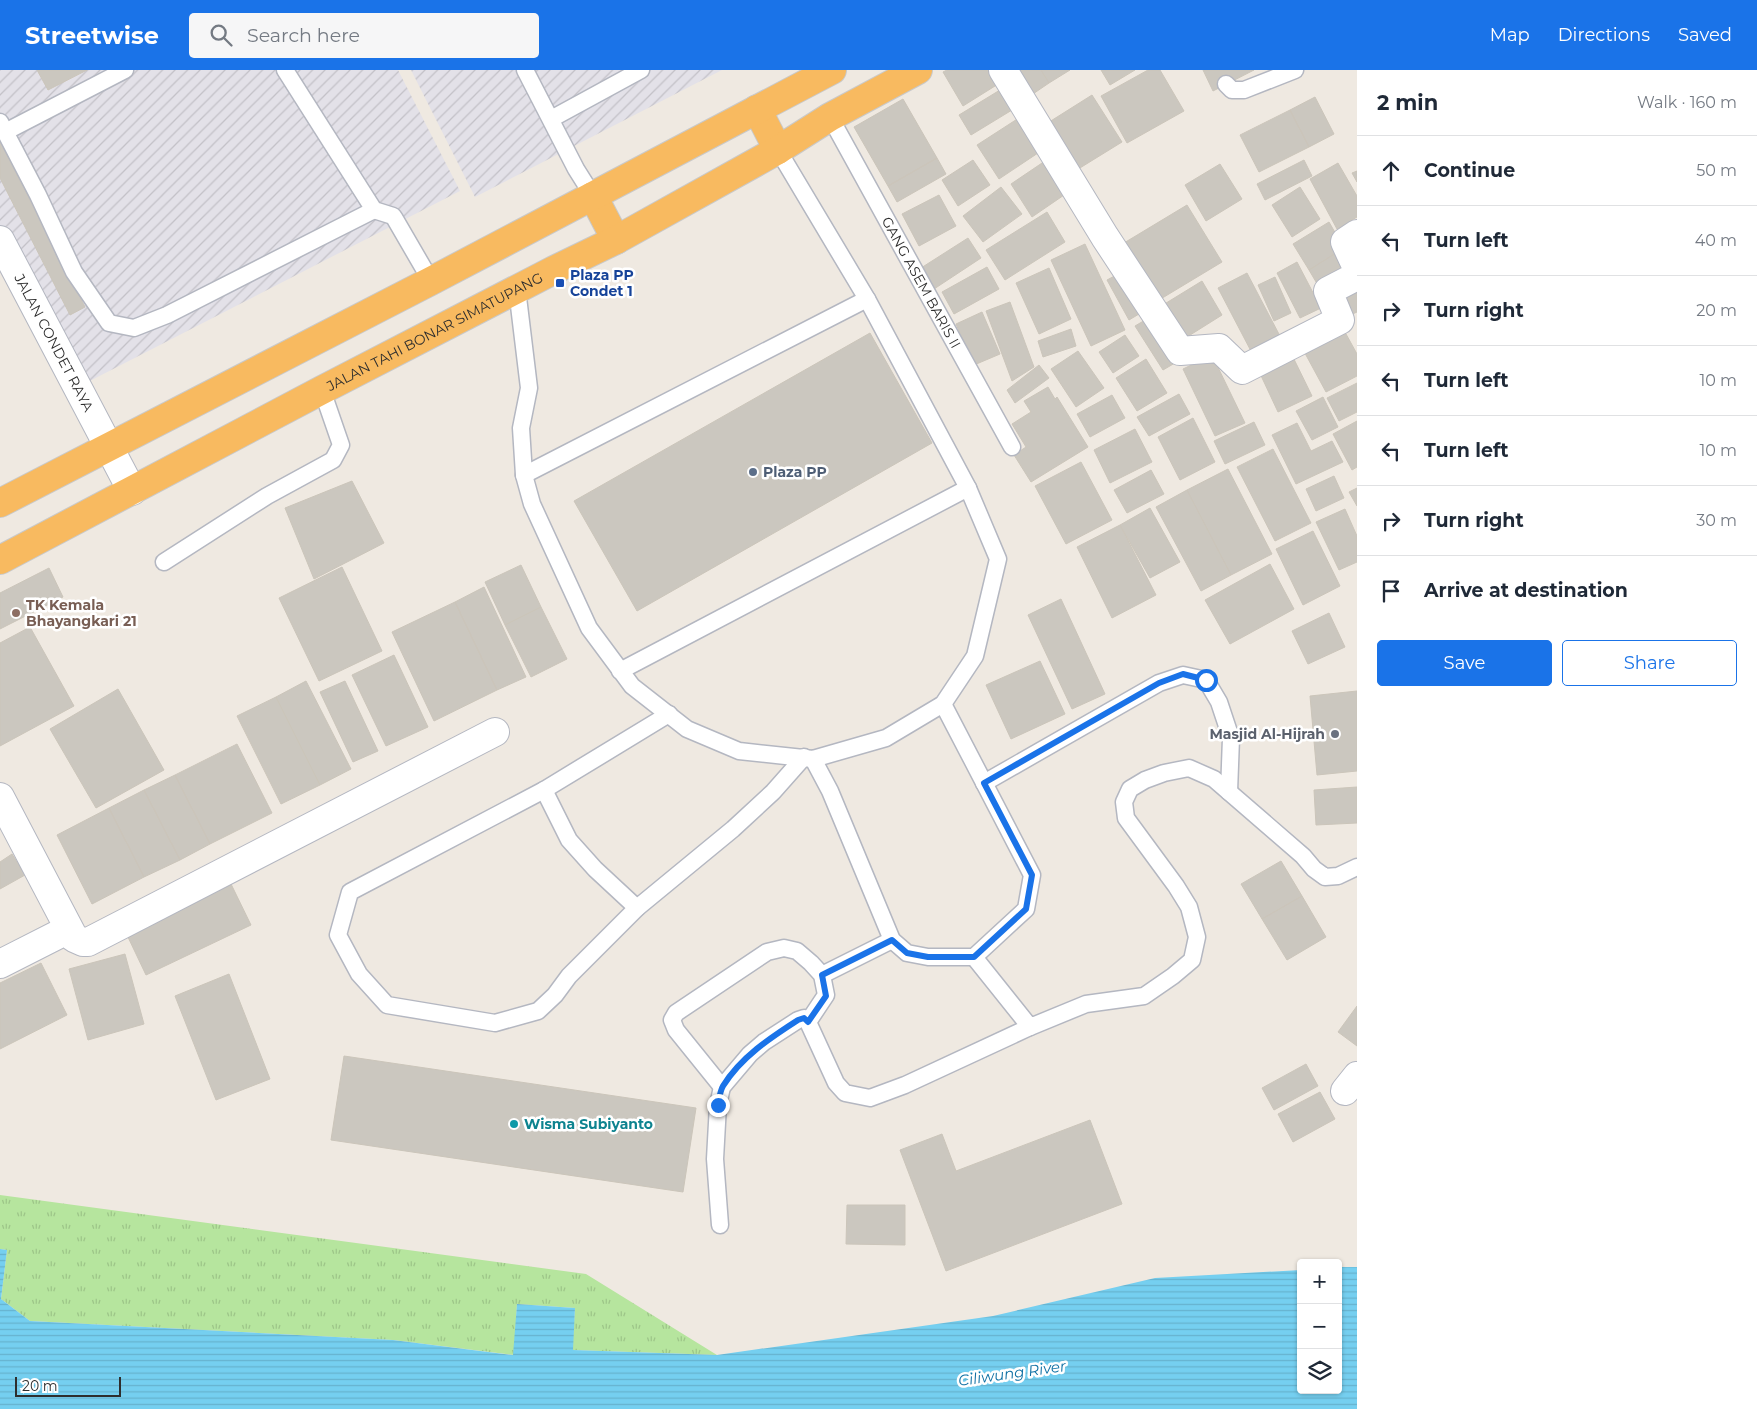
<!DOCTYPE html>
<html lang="en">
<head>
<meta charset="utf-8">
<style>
  :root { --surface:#fff; --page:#f6f6f7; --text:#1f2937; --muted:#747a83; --line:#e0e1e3; --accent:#1a73e8 }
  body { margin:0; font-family:Montserrat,sans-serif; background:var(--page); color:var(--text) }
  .controls { position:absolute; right:15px; bottom:15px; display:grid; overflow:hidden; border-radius:5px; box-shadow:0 1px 4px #0004 }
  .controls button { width:45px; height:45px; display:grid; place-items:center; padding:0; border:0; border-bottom:1px solid var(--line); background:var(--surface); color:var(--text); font:25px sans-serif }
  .scale { position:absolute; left:15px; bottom:12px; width:106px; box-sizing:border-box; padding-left:5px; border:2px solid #2e2e2e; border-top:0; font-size:14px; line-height:18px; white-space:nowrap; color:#2e2e2e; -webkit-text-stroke:4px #fff; paint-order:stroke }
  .stop { position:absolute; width:15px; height:15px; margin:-11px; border:4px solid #1a73e8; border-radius:50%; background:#fff }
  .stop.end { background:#1a73e8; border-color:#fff; box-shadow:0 1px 5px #0008 }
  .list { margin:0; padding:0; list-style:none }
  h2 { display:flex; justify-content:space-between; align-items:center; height:65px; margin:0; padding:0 20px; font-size:21px }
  h2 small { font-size:16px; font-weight:400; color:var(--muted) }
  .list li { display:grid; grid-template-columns:32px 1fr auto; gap:15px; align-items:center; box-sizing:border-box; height:70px; padding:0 20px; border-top:1px solid var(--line) }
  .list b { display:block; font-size:19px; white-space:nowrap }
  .list em { font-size:16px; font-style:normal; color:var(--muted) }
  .actions { display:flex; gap:10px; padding:15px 20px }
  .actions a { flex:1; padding:11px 0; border:1px solid var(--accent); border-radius:5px; text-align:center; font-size:18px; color:var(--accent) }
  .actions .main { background:var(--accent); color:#fff }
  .icon { flex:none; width:28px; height:28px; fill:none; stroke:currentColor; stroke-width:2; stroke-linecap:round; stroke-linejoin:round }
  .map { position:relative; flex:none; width:1357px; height:1339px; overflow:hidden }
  header { display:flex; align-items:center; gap:30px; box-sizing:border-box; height:70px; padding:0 25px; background:var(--accent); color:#fff }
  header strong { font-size:24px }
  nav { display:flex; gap:28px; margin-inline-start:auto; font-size:18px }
  .search { width:350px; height:45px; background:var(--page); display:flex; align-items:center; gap:12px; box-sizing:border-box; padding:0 18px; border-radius:5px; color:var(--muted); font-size:19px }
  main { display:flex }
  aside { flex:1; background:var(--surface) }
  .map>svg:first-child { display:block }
  .industrial { fill:url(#industrial-furrows) }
  .grass { fill:url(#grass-tufts) }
  .water { fill:url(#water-rules) }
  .building { fill:#cbc7bf; stroke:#cbc5ba }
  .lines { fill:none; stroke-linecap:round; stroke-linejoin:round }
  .service-casing { stroke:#b4b7c1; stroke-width:19 }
  .minor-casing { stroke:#b4b7c1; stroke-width:30 }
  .tertiary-casing { stroke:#b4b7c1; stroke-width:30 }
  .trunk-casing { stroke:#c9c9c9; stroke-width:30 }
  .service { stroke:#fff; stroke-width:16 }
  .minor { stroke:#fff; stroke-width:28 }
  .tertiary { stroke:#fff; stroke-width:28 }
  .trunk { stroke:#f8ba60; stroke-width:28 }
  .route { stroke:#1a73e8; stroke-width:6 }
  .transit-dot { fill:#1a4fb4; stroke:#fff; stroke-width:2 }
  .service-dot { fill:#5c6f8a; stroke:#fff; stroke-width:2 }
  .education-dot { fill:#8d6e63; stroke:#fff; stroke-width:2 }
  .worship-dot { fill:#6b7280; stroke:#fff; stroke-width:2 }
  .culture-dot { fill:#0f9aa8; stroke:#fff; stroke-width:2 }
  .labels { text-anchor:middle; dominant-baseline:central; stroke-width:5; stroke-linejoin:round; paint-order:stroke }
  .transit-label { font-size:14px; font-weight:bold; fill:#164399; stroke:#fff; text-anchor:start }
  .street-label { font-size:14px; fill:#2e2e2e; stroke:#fff }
  .service-label { font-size:14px; font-weight:bold; fill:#4e5e75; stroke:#fff; text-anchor:start }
  .education-label { font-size:14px; font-weight:bold; fill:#785e54; stroke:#fff; text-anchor:start }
  .worship-label { font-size:14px; font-weight:bold; fill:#5b616d; stroke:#fff; text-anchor:end }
  .culture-label { font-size:14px; font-weight:bold; fill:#0d838f; stroke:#fff; text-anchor:start }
  .water-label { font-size:15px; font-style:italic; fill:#0d6fa3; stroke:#fff }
</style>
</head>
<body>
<header>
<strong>Streetwise</strong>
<div class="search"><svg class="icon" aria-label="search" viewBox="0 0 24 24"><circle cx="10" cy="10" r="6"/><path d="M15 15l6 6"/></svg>Search here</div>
<nav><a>Map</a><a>Directions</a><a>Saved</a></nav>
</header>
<main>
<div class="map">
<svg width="1357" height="1339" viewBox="0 0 1357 1339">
  <defs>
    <pattern id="industrial-furrows" width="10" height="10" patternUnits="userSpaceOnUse" patternTransform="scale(1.25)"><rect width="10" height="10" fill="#e3e1e8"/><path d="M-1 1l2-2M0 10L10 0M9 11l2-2" fill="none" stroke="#c3c1c7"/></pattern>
    <pattern id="grass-tufts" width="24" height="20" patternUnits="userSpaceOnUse" patternTransform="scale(1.25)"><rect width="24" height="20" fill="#b6e59e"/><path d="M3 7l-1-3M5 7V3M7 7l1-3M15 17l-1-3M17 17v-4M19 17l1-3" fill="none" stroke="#9dc588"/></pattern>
    <pattern id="water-rules" width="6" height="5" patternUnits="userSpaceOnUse" patternTransform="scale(1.25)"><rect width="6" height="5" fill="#75cff0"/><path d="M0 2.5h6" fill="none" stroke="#66b2ce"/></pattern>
  </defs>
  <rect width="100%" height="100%" fill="#efe9e1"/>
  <path class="industrial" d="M 0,0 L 398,0 L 460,121 L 80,316 L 0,166 Z
    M 411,0 L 722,0 L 475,127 Z"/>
  <path class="grass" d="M 0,1125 L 586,1204 L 717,1285 L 572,1280 L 575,1238 L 517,1234 L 514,1285 L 393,1270 L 30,1251 L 1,1229 L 7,1180 L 0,1179 Z"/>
  <path class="water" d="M 0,1179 L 7,1180 L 1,1229 L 30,1251 L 393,1270 L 513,1285 L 517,1234 L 575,1238 L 573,1280 L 717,1285 L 993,1246 L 1155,1208 L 1301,1200 L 1301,1320 L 1338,1320 L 1338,1197 L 1357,1197 L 1357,1339 L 0,1339 Z"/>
  <path class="building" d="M 37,0 L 87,0 L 48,20 Z
    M 947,0 L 996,0 L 1003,11 L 963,36 L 943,2 Z
    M 1010,0 L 1041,0 L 1049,13 L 1027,28 Z
    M 1041,0 L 1070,0 L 1049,13 Z
    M 1101,0 L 1135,0 L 1110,15 Z
    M 1148,0 L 1160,0 L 1184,41 L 1127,73 L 1101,26 Z
    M 1203,0 L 1254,0 L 1213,21 Z
    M 1000,20 L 1012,40 L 971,65 L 959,45 Z
    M 1092,25 L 1122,72 L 1075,101 L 1046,54 Z
    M 1315,27 L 1334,64 L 1309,77 L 1290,40 Z
    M 903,29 L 937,88 L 888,116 L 854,57 Z
    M 1290,40 L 1309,77 L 1259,102 L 1240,65 Z
    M 1025,44 L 1047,77 L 999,109 L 977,75 Z
    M 0,72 L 85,237 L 70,245 L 0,108 Z
    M 937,88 L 946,104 L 897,132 L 888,116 Z
    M 973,90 L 990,115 L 958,136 L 942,110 Z
    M 1304,90 L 1312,106 L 1265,130 L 1257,114 Z
    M 1045,91 L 1067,123 L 1032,147 L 1011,114 Z
    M 1338,93 L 1357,126 L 1357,147 L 1337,159 L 1310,109 Z
    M 1220,94 L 1242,129 L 1206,151 L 1185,115 Z
    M 1357,101 L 1357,112 L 1352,103 Z
    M 1001,117 L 1022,144 L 983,172 L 963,146 Z
    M 1300,117 L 1320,149 L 1292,167 L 1272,135 Z
    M 939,125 L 956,156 L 919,176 L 902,144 Z
    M 1187,135 L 1222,192 L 1154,233 L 1119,176 Z
    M 1047,142 L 1065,172 L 1005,210 L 986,180 Z
    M 1329,152 L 1344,178 L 1309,200 L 1293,174 Z
    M 968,168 L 981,188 L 934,219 L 921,198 Z
    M 1085,174 L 1125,260 L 1091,276 L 1051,190 Z
    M 1344,178 L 1354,195 L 1319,217 L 1309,200 Z
    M 1297,192 L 1321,238 L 1300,248 L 1277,203 Z
    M 987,197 L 999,219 L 954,244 L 942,222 Z
    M 1049,198 L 1071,249 L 1039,264 L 1016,213 Z
    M 1122,202 L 1144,241 L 1129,250 L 1107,210 Z
    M 1247,203 L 1281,268 L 1252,283 L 1218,218 Z
    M 1275,207 L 1291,243 L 1274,251 L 1258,215 Z
    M 1202,211 L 1222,245 L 1179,272 L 1158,238 Z
    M 1357,214 L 1357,242 L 1348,246 L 1337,223 Z
    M 1010,232 L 1034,297 L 1012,311 L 986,241 Z
    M 982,242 L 1000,284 L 974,295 L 956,254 Z
    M 1152,246 L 1180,290 L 1163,300 L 1135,256 Z
    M 1340,253 L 1357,284 L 1357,306 L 1326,322 L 1300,274 Z
    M 1071,259 L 1076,276 L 1043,287 L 1038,271 Z
    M 870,263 L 932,373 L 637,541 L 574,431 Z
    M 1125,265 L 1139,286 L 1113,303 L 1099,282 Z
    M 1289,279 L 1312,326 L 1278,342 L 1256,295 Z
    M 1078,281 L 1104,318 L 1076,337 L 1051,299 Z
    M 1212,285 L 1245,353 L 1215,366 L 1183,299 Z
    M 1146,289 L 1167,323 L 1137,341 L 1116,308 Z
    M 1039,295 L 1049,308 L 1015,333 L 1007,320 Z
    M 1357,313 L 1357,342 L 1339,351 L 1327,328 Z
    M 1048,317 L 1055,329 L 1057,327 L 1088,377 L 1031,412 L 1014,385 L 1026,377 L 1012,354 L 1031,342 L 1024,331 Z
    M 1179,324 L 1190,344 L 1149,366 L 1137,347 Z
    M 1112,325 L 1125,348 L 1090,367 L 1077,344 Z
    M 1323,327 L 1338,357 L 1312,370 L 1296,341 Z
    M 1193,348 L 1215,392 L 1180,410 L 1158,367 Z
    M 1357,351 L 1357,397 L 1352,400 L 1333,364 Z
    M 1254,352 L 1265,375 L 1225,394 L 1214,371 Z
    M 1297,353 L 1311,381 L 1332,371 L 1343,392 L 1296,414 L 1272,365 Z
    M 1135,359 L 1152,392 L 1110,413 L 1094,380 Z
    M 1273,379 L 1311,453 L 1275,471 L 1237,397 Z
    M 1081,392 L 1112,450 L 1066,474 L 1035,416 Z
    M 1228,399 L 1272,484 L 1231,505 L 1187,420 Z
    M 1151,400 L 1164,424 L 1127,443 L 1114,420 Z
    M 1334,406 L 1344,428 L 1316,441 L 1306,419 Z
    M 352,411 L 384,473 L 314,509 L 285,438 Z
    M 1357,418 L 1357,436 L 1349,422 Z
    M 1187,420 L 1231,505 L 1201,521 L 1156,437 Z
    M 1150,438 L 1180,492 L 1150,508 L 1120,455 Z
    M 1345,439 L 1357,466 L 1357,492 L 1339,500 L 1316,452 Z
    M 1120,455 L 1156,525 L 1112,548 L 1077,477 Z
    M 1313,461 L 1340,516 L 1303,535 L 1276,479 Z
    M 1270,494 L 1294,539 L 1230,574 L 1205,530 Z
    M 521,495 L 541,537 L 505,555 L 485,512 Z
    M 342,497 L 382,581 L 319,611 L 279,528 Z
    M 49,498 L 63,527 L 0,559 L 0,523 Z
    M 484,517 L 526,607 L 497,620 L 455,532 Z
    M 1061,529 L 1105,624 L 1072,639 L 1028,545 Z
    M 455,532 L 497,620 L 434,651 L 392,562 Z
    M 541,537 L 567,589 L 531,607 L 505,555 Z
    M 1329,543 L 1345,577 L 1308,594 L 1292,561 Z
    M 30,557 L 74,636 L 0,676 L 0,573 Z
    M 394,585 L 428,657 L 386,676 L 352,605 Z
    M 1040,591 L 1065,644 L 1011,669 L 986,615 Z
    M 306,611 L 351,699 L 320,715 L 276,627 Z
    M 345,611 L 378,681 L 353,692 L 320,622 Z
    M 118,619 L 164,700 L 96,738 L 50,659 Z
    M 1357,621 L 1357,701 L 1317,705 L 1310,626 Z
    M 276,627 L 320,715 L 281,734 L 237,646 Z
    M 237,674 L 272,743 L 210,774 L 175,705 Z
    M 175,705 L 210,774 L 180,790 L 144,720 Z
    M 1357,717 L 1357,753 L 1316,755 L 1314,720 Z
    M 144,720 L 180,790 L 144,807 L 109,738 Z
    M 109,738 L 144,807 L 92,834 L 57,765 Z
    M 12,784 L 25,805 L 0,819 L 0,792 Z
    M 1281,791 L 1302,826 L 1262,849 L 1241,814 Z
    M 231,814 L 251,855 L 146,905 L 127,865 Z
    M 1302,826 L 1326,867 L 1287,890 L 1262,849 Z
    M 125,884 L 144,954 L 88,970 L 69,899 Z
    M 41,893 L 67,945 L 0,979 L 0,913 Z
    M 229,904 L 270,1009 L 216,1030 L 175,926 Z
    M 1357,936 L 1357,976 L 1338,962 Z
    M 344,986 L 696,1038 L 683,1122 L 331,1070 Z
    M 1306,994 L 1318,1016 L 1274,1040 L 1262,1018 Z
    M 1320,1022 L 1335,1049 L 1293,1072 L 1278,1044 Z
    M 1090,1050 L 1122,1134 L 946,1201 L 900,1080 L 942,1064 L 956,1101 Z
    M 847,1135 L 905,1135 L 905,1175 L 846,1174 Z"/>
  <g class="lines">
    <g class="service-casing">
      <g id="service">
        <path d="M 285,0 L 374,140 L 393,146 L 395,149 L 431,211"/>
        <path d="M 525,0 L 576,99 L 593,126"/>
        <path d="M 1226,14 L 1232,20 L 1244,20 L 1295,0"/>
        <path id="s1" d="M 830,47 L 1012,377"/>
        <path d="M 551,49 L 641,0"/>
        <path d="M 0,52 L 38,125 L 74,202 L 109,253 L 134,258 L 167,245 L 374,140"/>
        <path d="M 5,62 L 125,0"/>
        <path d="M 517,219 L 529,318 L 521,358 L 524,405 L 532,434 L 589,558 L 632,616 L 687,659 L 739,681 L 813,689 L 886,668 L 943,634 L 975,586 L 998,489 L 968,418 L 867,229 L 778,80"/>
        <path d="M 524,405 L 867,229"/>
        <path d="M 164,492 L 267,426 L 333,390 L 341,375 L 322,320"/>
        <path d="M 620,601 L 968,418"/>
        <path d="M 669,644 L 544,720 L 350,822 L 338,865 L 359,904 L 387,935 L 495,953 L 538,941 L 555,925 L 569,906 L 637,838 L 733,759 L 773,722 L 804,687"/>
        <path d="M 813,689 L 830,721 L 892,870 L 907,883 L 928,887 L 974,887 L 1026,839 L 1032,805 L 943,634"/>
        <path d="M 984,713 L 1159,613 L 1183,605 L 1206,610 L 1219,632 L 1231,668 L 1229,722"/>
        <path d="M 544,720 L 569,770 L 595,799 L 637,838"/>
        <path d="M 974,887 L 1030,957 L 1086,934 L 1144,926 L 1173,906 L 1192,890 L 1197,867 L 1189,837 L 1176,816 L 1126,748 L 1124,732 L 1130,719 L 1145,710 L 1164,703 L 1189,698 L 1214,709 L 1303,786 L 1314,799 L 1325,807 L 1338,806 L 1357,797"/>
        <path d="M 822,905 L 892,870"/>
        <path d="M 722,1017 L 676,960 L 672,950 L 676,943 L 767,882 L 784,878 L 797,881 L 811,893 L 822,905 L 826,925 L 808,952"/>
        <path d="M 720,1155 L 715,1089 L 718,1035 L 722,1017 L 750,984 L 764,972 L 798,950 L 804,948 L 808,952 L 836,1013 L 845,1023 L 870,1028 L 905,1015 L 1030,957"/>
      </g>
    </g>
    <g class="minor-casing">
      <path id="minor" d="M 1003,0 L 1105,167 L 1180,281 L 1219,278 L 1242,300 L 1340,250 L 1328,221 L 1357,206
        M 1357,164 L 1345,172 L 1357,198
        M 0,727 L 74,868 L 83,872 L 88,872 L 495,662
        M 0,894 L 69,859
        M 1345,1021 L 1357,1006"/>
    </g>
    <g class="tertiary-casing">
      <g id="tertiary">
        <path id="s2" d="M 0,170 L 132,421"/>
      </g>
    </g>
    <g class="trunk-casing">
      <g id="trunk">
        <path d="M 757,39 L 778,80"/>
        <path d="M 593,126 L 616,170"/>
        <path d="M 0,433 L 431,211 L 832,0"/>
        <path id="s3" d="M 0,490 L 322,320 L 554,200 L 616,170 L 778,80 L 830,47 L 918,0"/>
      </g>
    </g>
    <use href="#service" class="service"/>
    <use href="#minor" class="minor"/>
    <use href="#tertiary" class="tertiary"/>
    <use href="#trunk" class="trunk"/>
  </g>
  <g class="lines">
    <path class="route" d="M 718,1035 C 719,1029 720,1021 723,1016 C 741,987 770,968 798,950 L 804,948 L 808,952 L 826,926 L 822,905 L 892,870 L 907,883 L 928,887 L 974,887 L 1026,839 L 1032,805 L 984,713 L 1159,613 L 1183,604 L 1206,610"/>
  </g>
  <rect class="transit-dot" x="555" y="208" width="10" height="10" rx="2.5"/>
  <circle class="service-dot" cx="753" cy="402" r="5"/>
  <circle class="education-dot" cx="16" cy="543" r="5"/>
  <circle class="worship-dot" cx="1335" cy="664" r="5"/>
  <circle class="culture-dot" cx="514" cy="1054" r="5"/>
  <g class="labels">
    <g class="transit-label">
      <text x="570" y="205">Plaza PP<tspan x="570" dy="16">Condet 1</tspan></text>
    </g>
    <g class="street-label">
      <text stroke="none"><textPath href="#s1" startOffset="189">GANG ASEM BARIS II</textPath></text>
      <text stroke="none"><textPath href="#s3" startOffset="491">JALAN TAHI BONAR SIMATUPANG</textPath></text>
      <text stroke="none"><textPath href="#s2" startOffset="116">JALAN CONDET RAYA</textPath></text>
    </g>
    <g class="service-label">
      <text x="763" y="402">Plaza PP</text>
    </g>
    <g class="education-label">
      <text x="26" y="535">TK Kemala<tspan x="26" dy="16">Bhayangkari 21</tspan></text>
    </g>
    <g class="worship-label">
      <text x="1325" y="664">Masjid Al-Hijrah</text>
    </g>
    <g class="culture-label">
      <text x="524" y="1054">Wisma Subiyanto</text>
    </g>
    <g class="water-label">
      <text transform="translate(1012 1303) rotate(-8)">Ciliwung River</text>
    </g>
  </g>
</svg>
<div class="controls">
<button>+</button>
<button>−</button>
<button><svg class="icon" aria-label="layers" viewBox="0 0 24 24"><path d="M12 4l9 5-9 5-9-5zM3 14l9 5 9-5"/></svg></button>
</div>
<div class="scale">20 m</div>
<div class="stop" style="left:1206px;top:610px"></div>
<div class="stop end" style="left:718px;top:1035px"></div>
</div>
<aside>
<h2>2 min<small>Walk · 160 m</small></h2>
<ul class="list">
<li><svg class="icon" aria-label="ahead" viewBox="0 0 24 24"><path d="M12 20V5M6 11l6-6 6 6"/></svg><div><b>Continue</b></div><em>50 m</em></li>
<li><svg class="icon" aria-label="left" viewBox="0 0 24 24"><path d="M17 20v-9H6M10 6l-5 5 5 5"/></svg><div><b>Turn left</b></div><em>40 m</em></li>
<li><svg class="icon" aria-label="right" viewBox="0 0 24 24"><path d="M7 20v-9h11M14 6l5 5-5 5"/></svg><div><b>Turn right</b></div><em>20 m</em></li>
<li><svg class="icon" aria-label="left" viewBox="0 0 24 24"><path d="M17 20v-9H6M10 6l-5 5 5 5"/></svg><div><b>Turn left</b></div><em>10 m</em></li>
<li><svg class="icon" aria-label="left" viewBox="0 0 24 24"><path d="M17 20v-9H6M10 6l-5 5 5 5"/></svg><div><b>Turn left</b></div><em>10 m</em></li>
<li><svg class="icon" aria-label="right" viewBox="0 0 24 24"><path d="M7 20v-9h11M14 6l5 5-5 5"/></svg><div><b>Turn right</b></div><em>30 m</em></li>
<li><svg class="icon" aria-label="arrive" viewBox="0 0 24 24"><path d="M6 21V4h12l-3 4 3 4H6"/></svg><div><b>Arrive at destination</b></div></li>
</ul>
<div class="actions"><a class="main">Save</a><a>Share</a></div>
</aside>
</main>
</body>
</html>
